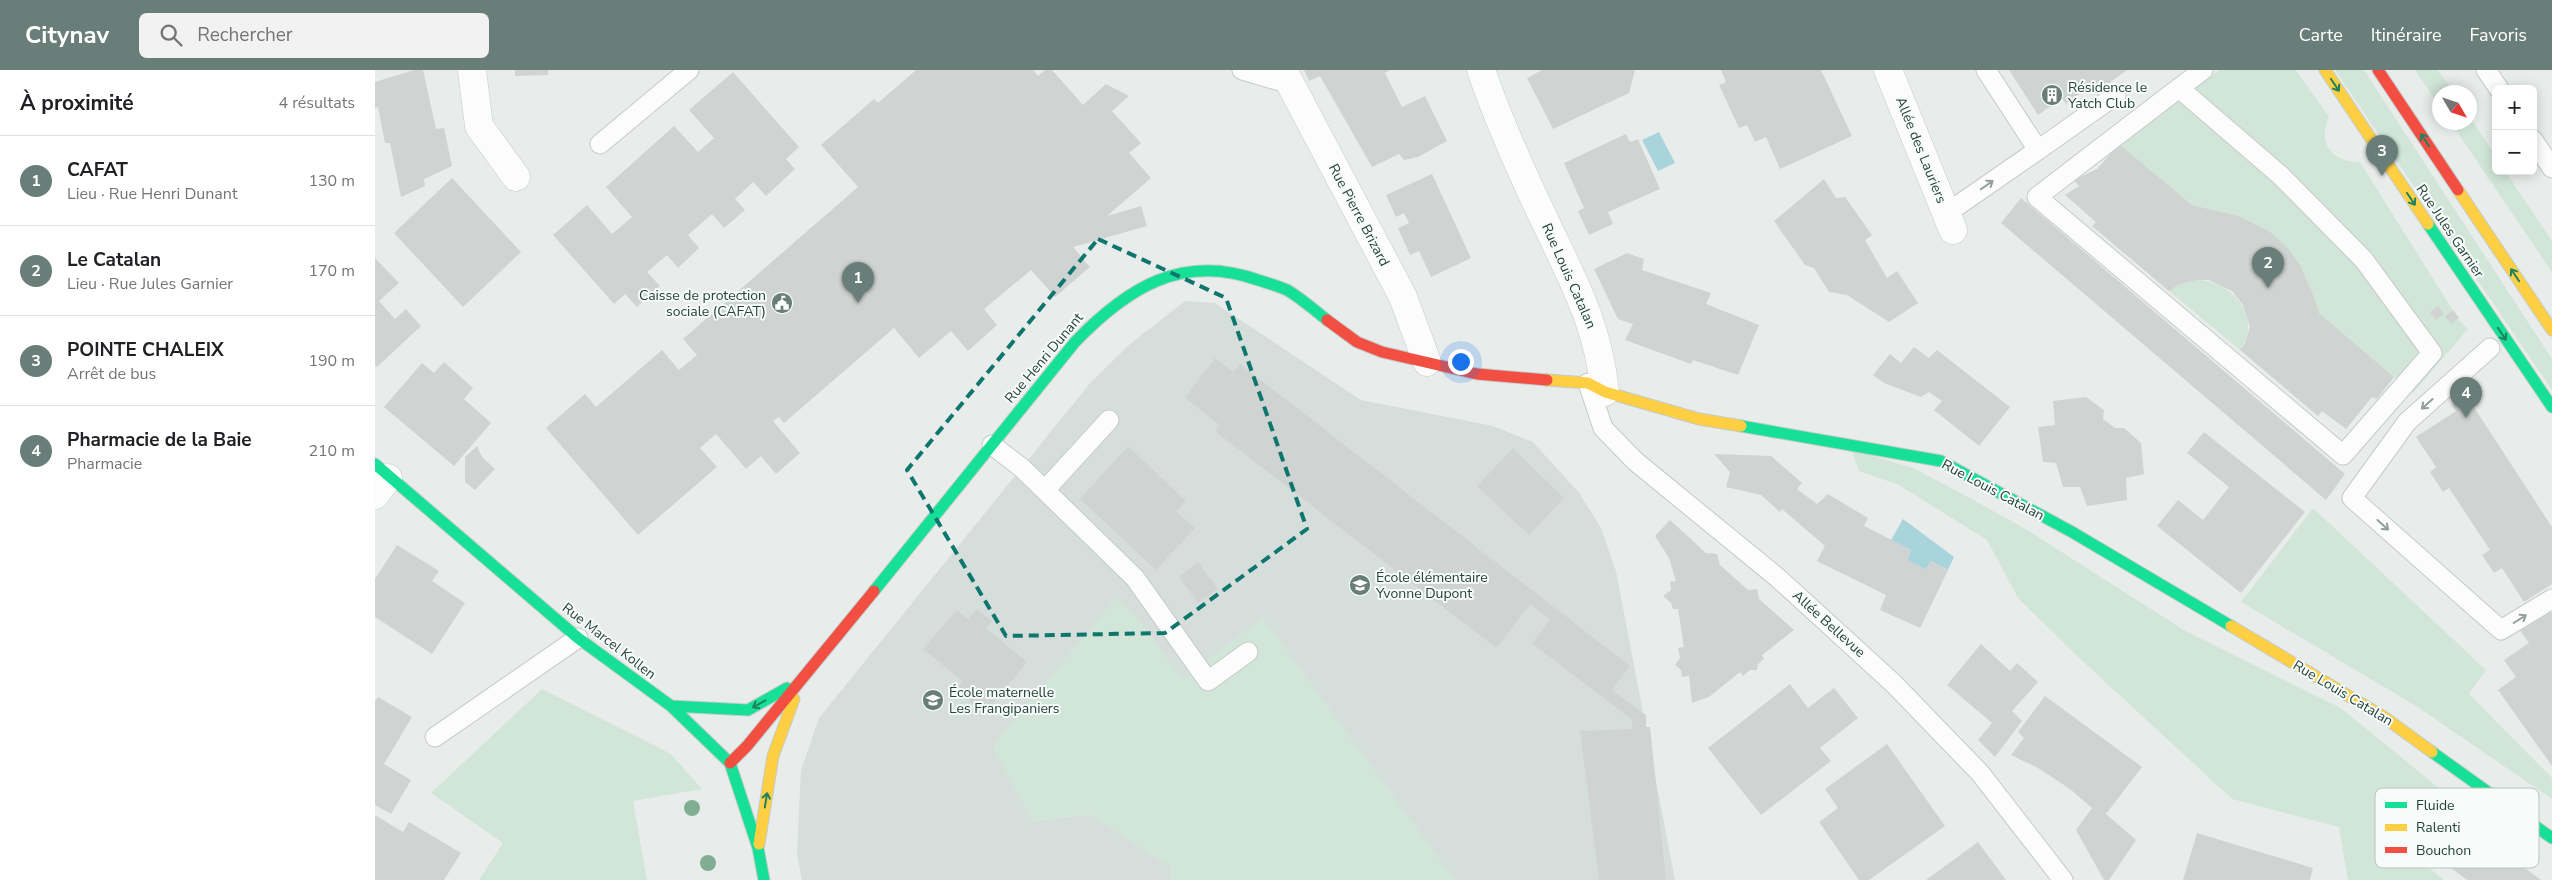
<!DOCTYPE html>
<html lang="fr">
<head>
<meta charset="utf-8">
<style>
  :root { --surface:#fff; --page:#f2f2f2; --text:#202124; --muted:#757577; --line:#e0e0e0; --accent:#697e78 }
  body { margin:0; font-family:"Nunito Sans",sans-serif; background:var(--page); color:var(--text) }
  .controls { position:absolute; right:15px; top:15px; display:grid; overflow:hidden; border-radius:8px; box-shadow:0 2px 12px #0003 }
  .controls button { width:45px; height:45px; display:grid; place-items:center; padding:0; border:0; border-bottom:1px solid var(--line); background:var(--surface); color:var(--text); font:25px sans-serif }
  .compass { position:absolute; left:2057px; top:15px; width:45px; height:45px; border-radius:50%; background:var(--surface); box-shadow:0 2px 12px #0003; rotate:129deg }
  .you { position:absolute; left:1085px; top:291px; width:18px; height:18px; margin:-12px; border:4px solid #fff; border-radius:50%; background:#1a73e8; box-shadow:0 0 0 8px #1a73e833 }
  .badge { display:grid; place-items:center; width:32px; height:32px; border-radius:50%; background:var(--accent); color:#fff; font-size:16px; font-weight:700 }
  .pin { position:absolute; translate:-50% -41px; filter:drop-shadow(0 1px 2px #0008) }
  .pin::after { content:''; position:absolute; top:26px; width:18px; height:15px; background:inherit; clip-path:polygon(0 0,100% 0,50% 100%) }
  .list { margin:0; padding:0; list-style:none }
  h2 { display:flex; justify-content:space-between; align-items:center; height:65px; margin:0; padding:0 20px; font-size:21px }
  h2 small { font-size:16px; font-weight:400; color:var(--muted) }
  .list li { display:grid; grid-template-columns:32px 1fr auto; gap:15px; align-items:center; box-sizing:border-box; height:90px; padding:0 20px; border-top:1px solid var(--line) }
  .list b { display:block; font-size:19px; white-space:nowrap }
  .list p { margin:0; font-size:16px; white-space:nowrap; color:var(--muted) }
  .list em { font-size:16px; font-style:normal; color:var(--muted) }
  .icon { flex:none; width:28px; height:28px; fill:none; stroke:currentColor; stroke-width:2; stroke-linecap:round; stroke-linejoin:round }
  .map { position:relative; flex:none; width:2177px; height:810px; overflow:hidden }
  header { display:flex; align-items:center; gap:30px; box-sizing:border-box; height:70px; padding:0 25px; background:var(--accent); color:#fff }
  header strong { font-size:24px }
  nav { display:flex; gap:28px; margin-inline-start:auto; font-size:18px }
  .search { width:350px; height:45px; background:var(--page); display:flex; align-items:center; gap:12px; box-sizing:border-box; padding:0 18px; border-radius:8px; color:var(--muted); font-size:19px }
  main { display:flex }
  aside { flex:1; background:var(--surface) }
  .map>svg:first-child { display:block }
  .built { fill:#d6dedb }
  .green { fill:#d1e6d8 }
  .water { fill:#a9d4db }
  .building { fill:#cfd4d2 }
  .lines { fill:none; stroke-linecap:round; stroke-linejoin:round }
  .lane-casing { stroke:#c5cac8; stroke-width:21 }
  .street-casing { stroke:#c5cac8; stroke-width:29 }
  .fast-casing { stroke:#c3cbc8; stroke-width:13 }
  .slow-casing { stroke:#c3cbc8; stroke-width:13 }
  .jam-casing { stroke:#c3cbc8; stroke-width:13 }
  .lane { stroke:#fcfcfc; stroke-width:19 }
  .street { stroke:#fcfcfc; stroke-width:28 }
  .fast { stroke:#16e098; stroke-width:11 }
  .slow { stroke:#ffcf43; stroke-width:11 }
  .jam { stroke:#f24e42; stroke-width:11 }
  .tree { fill:#81ae93 }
  .oneway { stroke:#1e8160 }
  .oneway2 { stroke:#909f9b }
  .marked { fill:none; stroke:#0f766e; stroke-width:4; stroke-dasharray:10 6; stroke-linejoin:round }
  .labels { text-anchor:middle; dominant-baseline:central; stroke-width:4; stroke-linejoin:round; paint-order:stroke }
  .poi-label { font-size:14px; fill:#24423a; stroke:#f7fbf9; text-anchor:start }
  .street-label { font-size:14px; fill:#24423a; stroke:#f7fbf9 }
  .key { fill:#f7fbf9; stroke:#b8c4c0; stroke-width:1 }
  .key-label { font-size:14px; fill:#24423a }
</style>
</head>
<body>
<header>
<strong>Citynav</strong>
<div class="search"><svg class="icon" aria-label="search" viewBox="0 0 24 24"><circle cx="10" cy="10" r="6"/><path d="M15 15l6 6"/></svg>Rechercher</div>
<nav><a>Carte</a><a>Itinéraire</a><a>Favoris</a></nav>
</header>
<main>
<aside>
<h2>À proximité<small>4 résultats</small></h2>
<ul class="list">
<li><span class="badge">1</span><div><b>CAFAT</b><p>Lieu · Rue Henri Dunant</p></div><em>130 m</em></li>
<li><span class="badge">2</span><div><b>Le Catalan</b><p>Lieu · Rue Jules Garnier</p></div><em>170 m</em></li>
<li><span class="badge">3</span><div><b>POINTE CHALEIX</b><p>Arrêt de bus</p></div><em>190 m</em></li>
<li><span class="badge">4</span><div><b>Pharmacie de la Baie</b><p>Pharmacie</p></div><em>210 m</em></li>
</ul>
</aside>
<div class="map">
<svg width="2177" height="810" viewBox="0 0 2177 810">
  <rect width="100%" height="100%" fill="#e8edeb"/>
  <path class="built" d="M 810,231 L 840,233 L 986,330 L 1118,356 L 1158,372 L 1205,424 L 1226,458 L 1241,501 L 1300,810 L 953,810 L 807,609 L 658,751 L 715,744 L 795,796 L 797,810 L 427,810 L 422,784 L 426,700 L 444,648 L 716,312 L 755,274 Z"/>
  <path class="green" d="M 1844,0 L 1921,0 L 1954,47 C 1942,73 1957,92 1985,92 L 2084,250 L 2093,259 L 2038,323 L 1944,243 L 1940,229 L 1925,195 L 1894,161 L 1864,146 L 1817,135 L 1744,75 Z
    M 1960,0 L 1989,0 L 2177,289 L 2177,320 Z
    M 2040,0 L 2063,0 L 2078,22 L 2064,22 L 2064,36 Z
    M 2095,47 L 2121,87 L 2121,101 L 2130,101 L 2177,171 L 2177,202 L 2076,53 L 2094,52 Z
    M 1823,210 C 1858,211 1888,248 1865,280 L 1794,221 L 1805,214 Z
    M 1477,380 L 1538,398 L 1582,421 L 1649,458 L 1812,562 L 1966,638 L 2081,732 L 2047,792 L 2069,810 L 1973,810 L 1964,757 L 1857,729 L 1701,585 L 1643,528 L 1612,470 L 1524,415 L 1484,401 Z
    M 1938,438 L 2111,600 L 2094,624 L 2177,708 L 2177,729 L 2041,636 L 1866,532 Z
    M 741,528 L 762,548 L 807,608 L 888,548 L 1080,810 L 797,810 L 794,796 L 715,744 L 658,751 L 617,677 Z
    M 167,619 L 296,684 L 327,719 L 258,731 L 272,810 L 104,810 L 128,773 L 56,723 Z"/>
  <path class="water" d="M 1284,62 L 1300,93 L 1283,101 L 1267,70 Z
    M 1528,449 L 1579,487 L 1573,500 L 1556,491 L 1551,500 L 1532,490 L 1536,480 L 1516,470 Z"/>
  <path class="building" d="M 39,0 L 48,0 L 61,59 L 69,58 L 77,96 L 49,109 L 50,116 L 26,127 L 15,73 L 10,73 L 3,37 L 0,38 L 0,12 Z
    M 140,0 L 173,0 L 173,5 L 140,6 Z
    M 541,0 L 658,0 L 663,6 L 670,0 L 677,0 L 708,35 L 731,14 L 754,26 L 737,41 L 766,73 L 754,83 L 776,108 L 732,146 L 766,136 L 772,156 L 698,177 L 715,197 L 680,227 L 656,200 L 609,239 L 622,255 L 593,281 L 576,261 L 544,288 L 519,258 L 409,353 L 404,347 L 398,351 L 425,383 L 401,404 L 386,386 L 371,399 L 341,364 L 325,378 L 342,397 L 263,465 L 171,358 L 210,324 L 221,337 L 287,280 L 304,300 L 322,285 L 308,269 L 483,117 L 446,75 L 499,29 L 503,33 Z
    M 929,0 L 1015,0 L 1010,3 L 1027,37 L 1050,26 L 1072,71 L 1043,87 L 1029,90 L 1024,84 L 997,97 L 945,6 L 934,11 Z
    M 1167,0 L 1260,0 L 1254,23 L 1178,59 L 1152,8 Z
    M 1346,0 L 1446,0 L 1477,66 L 1405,99 L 1391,67 L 1380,72 L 1372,55 L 1364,58 L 1344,15 L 1351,12 Z
    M 1634,0 L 1752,0 L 1723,21 L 1718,14 L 1691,34 L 1687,28 L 1663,45 Z
    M 358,2 L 424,77 L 411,89 L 420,99 L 391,126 L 378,112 L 360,129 L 370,140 L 349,158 L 337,144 L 313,165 L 324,178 L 303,198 L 292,185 L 272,202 L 285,216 L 262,237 L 250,224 L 239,234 L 178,165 L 212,135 L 237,164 L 257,147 L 231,117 L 299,56 L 323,82 L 339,68 L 314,40 Z
    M 1251,64 L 1255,72 L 1263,69 L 1285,119 L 1233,142 L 1238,154 L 1214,165 L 1203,141 L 1209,138 L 1189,93 Z
    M 1744,74 L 1817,135 L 1864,146 L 1894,161 L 1911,176 L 1925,195 L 1940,229 L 1944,243 L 2019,307 L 2002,329 L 1997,327 L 1971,359 L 1947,341 L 1943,346 L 1865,280 L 1870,273 L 1875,257 L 1868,235 L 1857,221 L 1834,210 L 1823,210 L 1805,214 L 1794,221 L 1717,156 L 1721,152 L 1690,125 L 1704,116 L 1699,110 L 1722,99 Z
    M 1057,104 L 1096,188 L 1056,207 L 1044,181 L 1035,185 L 1023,158 L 1034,153 L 1029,143 L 1021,147 L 1011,125 Z
    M 77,108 L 146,182 L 88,237 L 19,163 Z
    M 1449,109 L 1461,128 L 1470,127 L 1497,165 L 1490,170 L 1512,208 L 1522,201 L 1543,233 L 1514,252 L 1472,225 L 1454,222 L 1439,198 L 1430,195 L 1399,151 Z
    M 1646,128 L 1970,404 L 1951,430 L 1626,153 Z
    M 1252,183 L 1269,189 L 1267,200 L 1336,223 L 1331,234 L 1384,255 L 1363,305 L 1318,290 L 1316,294 L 1250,270 L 1258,254 L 1243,249 L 1219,199 Z
    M 0,188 L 24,213 L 4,231 L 20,249 L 31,239 L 46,256 L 2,297 L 0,295 Z
    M 2063,236 L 2069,244 L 2061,250 L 2055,242 Z
    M 2078,240 L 2084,248 L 2076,254 L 2070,246 Z
    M 1539,277 L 1554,288 L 1562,280 L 1635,337 L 1604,376 L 1559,340 L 1567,331 L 1554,322 L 1546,327 L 1509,313 L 1498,305 L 1515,284 L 1526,293 Z
    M 840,288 L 858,302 L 865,294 L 1255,596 L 1237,620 L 1271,645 L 1271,657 L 1275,657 L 1291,810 L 1224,810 L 1205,661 L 1257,659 L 1257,650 L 1157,573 L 1175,550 L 1155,534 L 1121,578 L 840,361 L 845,355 L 810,328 Z
    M 69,292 L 98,318 L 89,329 L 116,353 L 79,396 L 9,337 L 47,293 L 59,303 Z
    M 2091,325 L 2177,457 L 2177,514 L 2149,532 L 2127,498 L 2119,503 L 2107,485 L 2115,480 L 2074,418 L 2068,422 L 2055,402 L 2061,397 L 2041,367 L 2081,341 L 2077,335 Z
    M 1711,327 L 1729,340 L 1728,349 L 1740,358 L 1749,358 L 1766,373 L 1769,404 L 1751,408 L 1752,430 L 1712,436 L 1705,417 L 1688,417 L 1681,393 L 1668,392 L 1663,357 L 1680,355 L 1678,331 Z
    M 1829,362 L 1930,442 L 1866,523 L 1782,456 L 1803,430 L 1828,450 L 1854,417 L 1812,383 Z
    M 102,376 L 107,387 L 120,399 L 100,420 L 90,412 L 90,387 Z
    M 753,376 L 811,431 L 801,441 L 820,458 L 781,500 L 705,429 Z
    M 1138,378 L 1189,428 L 1154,465 L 1102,416 Z
    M 1339,384 L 1396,386 L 1427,413 L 1422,419 L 1442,434 L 1453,424 L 1493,448 L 1489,456 L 1536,480 L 1532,490 L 1551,500 L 1556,491 L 1573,500 L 1545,558 L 1505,540 L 1511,525 L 1442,491 L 1450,476 L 1407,439 L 1405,442 L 1386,425 L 1351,417 L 1355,402 Z
    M 1295,450 L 1331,483 L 1342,484 L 1345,495 L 1373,520 L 1382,519 L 1384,529 L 1419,560 L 1387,585 L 1389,589 L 1383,594 L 1382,600 L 1375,600 L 1368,606 L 1365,602 L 1334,627 L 1317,633 L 1314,606 L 1307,607 L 1306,600 L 1300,595 L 1305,588 L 1303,578 L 1309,577 L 1303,539 L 1298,539 L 1296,533 L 1288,526 L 1296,520 L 1295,512 L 1301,511 L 1294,488 L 1280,466 Z
    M 22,475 L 64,501 L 57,511 L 90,533 L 57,584 L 0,547 L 0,509 Z
    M 823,492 L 843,519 L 823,533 L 804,507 Z
    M 2173,538 L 2177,544 L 2177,696 L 2123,620 L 2141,607 L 2129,590 L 2154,573 L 2144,559 Z
    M 602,539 L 617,551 L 611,558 L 652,592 L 609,644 L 580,619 L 587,611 L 548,579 L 582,540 L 593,549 Z
    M 1606,574 L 1635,601 L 1642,593 L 1663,612 L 1637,641 L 1647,651 L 1620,687 L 1603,670 L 1617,653 L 1572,615 Z
    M 1415,614 L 1433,638 L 1459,618 L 1483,648 L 1445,678 L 1456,691 L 1386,745 L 1333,678 Z
    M 1670,626 L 1767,697 L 1731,744 L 1761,770 L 1734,810 L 1729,810 L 1701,760 L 1717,738 L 1695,719 L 1663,698 L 1636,685 L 1649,668 L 1643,662 Z
    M 3,627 L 37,647 L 9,694 L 36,710 L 16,744 L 0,735 L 0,631 Z
    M 1512,674 L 1570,756 L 1494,810 L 1484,810 L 1444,752 L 1463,738 L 1450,719 Z
    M 0,745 L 28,762 L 34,752 L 86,783 L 69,810 L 0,810 Z
    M 2080,746 L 2166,810 L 2092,810 L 2054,782 Z
    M 1822,763 L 1938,798 L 1935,810 L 1808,810 Z
    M 1603,772 L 1631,810 L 1551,810 Z"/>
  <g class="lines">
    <g class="lane-casing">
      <path id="lane" d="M 867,0 L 915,14
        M 2111,0 L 2124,19
        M 1804,18 L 1905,105 L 1989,190 L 2057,283 L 1968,385 L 1662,127 L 1804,18 L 1828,0
        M 2158,70 L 2177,98
        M 225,74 L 314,0
        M 1663,80 L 1741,25
        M 1572,143 L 1663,80 L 1611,0
        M 2115,278 L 2032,352 L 1977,428 L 2126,560 L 2177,529
        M 1213,313 L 1228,358 L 1260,391 L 1403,508 L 1519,614 L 1605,703 L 1688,810
        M 617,375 L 647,398 L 760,508 L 833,611 L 873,582
        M 670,420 L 734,350
        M 60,667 L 203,568"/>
    </g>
    <g class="street-casing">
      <path id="street" d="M 97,0 L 104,56 L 141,107
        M 908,0 L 1028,227 L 1052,292
        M 1106,0 C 1124,52 1146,101 1170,151 C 1198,211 1223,254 1230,322
        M 1513,0 L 1578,160
        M 0,425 L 13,408"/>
    </g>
    <g class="fast-casing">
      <path id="fast" d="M 2053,154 L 2177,337
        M 1366,356 L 1566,391 L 1697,462 L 1856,556
        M 0,394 L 203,568 L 296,636 L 355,693 L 383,778 L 389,810
        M 499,521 L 700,272 C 752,218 807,183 883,210 C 892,213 903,216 912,220 C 926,228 939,240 952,250
        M 296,636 L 373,640 L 412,618
        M 2057,682 L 2177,768"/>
    </g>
    <g class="slow-casing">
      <path id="slow" d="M 1950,0 L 2053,154
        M 2083,120 L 2177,260
        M 1172,310 L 1213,313 L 1230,322 L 1324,349 L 1366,356
        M 1856,556 L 2009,647 L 2057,682
        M 384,774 L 398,686 L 419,629"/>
    </g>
    <g class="jam-casing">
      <path id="jam" d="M 2003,0 L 2083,120
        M 952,250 L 982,272 L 1007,282 L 1102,304 L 1172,310
        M 355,693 L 372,676 L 499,521"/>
    </g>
    <use href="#lane" class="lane"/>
    <use href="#street" class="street"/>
    <use href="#fast" class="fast"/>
    <use href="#slow" class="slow"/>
    <use href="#jam" class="jam"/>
  </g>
  <g class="tree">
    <circle cx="317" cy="738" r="8"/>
    <circle cx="333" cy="793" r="8"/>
  </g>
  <defs><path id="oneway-shaft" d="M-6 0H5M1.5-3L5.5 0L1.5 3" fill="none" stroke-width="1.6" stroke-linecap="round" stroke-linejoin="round" transform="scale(1.25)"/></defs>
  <g class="oneway">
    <use href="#oneway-shaft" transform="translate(1960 15) rotate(56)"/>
    <use href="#oneway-shaft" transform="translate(2050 70) rotate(-124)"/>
    <use href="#oneway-shaft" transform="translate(2036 129) rotate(56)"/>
    <use href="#oneway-shaft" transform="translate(2140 205) rotate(-124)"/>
    <use href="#oneway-shaft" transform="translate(2127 264) rotate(56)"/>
    <use href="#oneway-shaft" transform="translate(384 634) rotate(151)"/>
    <use href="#oneway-shaft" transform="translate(391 730) rotate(-81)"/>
  </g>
  <g class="oneway2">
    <use href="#oneway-shaft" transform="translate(1612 115) rotate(-35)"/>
    <use href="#oneway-shaft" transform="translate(2052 334) rotate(138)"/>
    <use href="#oneway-shaft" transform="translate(2008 455) rotate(42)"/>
    <use href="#oneway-shaft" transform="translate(2145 549) rotate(-32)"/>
  </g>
  <path class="marked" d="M 723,169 L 851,228 L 932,459 L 790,563 L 631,566 L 532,400 Z"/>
  <defs>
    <g id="building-disc" transform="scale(1.125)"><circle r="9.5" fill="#697e78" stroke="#f7fbf9"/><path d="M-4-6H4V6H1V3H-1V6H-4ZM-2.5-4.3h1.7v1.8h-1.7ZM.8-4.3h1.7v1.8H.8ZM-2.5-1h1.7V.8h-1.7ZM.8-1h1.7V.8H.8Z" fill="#fff"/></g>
    <g id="civic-disc" transform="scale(1.125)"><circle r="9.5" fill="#697e78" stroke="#f7fbf9"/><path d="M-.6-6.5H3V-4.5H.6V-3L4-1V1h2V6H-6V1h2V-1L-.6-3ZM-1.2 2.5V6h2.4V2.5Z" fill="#fff"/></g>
    <g id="school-disc" transform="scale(1.125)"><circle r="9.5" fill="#697e78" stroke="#f7fbf9"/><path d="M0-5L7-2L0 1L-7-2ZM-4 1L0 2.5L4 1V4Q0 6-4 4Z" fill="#fff"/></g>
  </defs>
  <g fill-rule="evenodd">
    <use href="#building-disc" x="1677" y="25"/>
    <use href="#civic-disc" x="407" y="233"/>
    <use href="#school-disc" x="985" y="515"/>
    <use href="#school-disc" x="558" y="630"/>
  </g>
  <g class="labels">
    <g class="poi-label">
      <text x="1693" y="17">Résidence le<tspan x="1693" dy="16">Yatch Club</tspan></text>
      <text x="391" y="225" text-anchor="end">Caisse de protection<tspan x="391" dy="16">sociale (CAFAT)</tspan></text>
      <text x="1001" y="507">École élémentaire<tspan x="1001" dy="16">Yvonne Dupont</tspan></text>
      <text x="574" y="622">École maternelle<tspan x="574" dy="16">Les Frangipaniers</tspan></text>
    </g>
    <g class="street-label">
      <text transform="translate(1546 80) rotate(68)">Allée des Lauriers</text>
      <text transform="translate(984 145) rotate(62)">Rue Pierre Brizard</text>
      <text transform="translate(2075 161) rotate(56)">Rue Jules Garnier</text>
      <text transform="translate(1194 206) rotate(66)">Rue Louis Catalan</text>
      <text transform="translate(669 288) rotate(-50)">Rue Henri Dunant</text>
      <text transform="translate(1618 420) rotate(28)">Rue Louis Catalan</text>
      <text transform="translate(1454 554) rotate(42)">Allée Bellevue</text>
      <text transform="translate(234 571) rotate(38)">Rue Marcel Kollen</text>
      <text transform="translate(1968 623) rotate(31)">Rue Louis Catalan</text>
    </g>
  </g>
  <rect x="2000" y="718" width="164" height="80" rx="8" class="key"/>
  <rect x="2010" y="732" width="22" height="6" fill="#16e098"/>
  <rect x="2010" y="754" width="22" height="7" fill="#ffcf43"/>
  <rect x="2010" y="777" width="22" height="6" fill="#f24e42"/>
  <g class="key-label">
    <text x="2041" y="740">Fluide</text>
    <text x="2041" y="762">Ralenti</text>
    <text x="2041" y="785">Bouchon</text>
  </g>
</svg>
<div class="controls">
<button>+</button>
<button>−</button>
</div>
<svg class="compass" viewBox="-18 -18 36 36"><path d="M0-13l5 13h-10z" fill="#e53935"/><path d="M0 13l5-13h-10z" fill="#757577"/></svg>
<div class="you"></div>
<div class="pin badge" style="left:483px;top:233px">1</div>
<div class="pin badge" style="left:1893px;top:218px">2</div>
<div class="pin badge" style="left:2007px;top:106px">3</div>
<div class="pin badge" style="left:2091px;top:348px">4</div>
</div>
</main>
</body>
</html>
